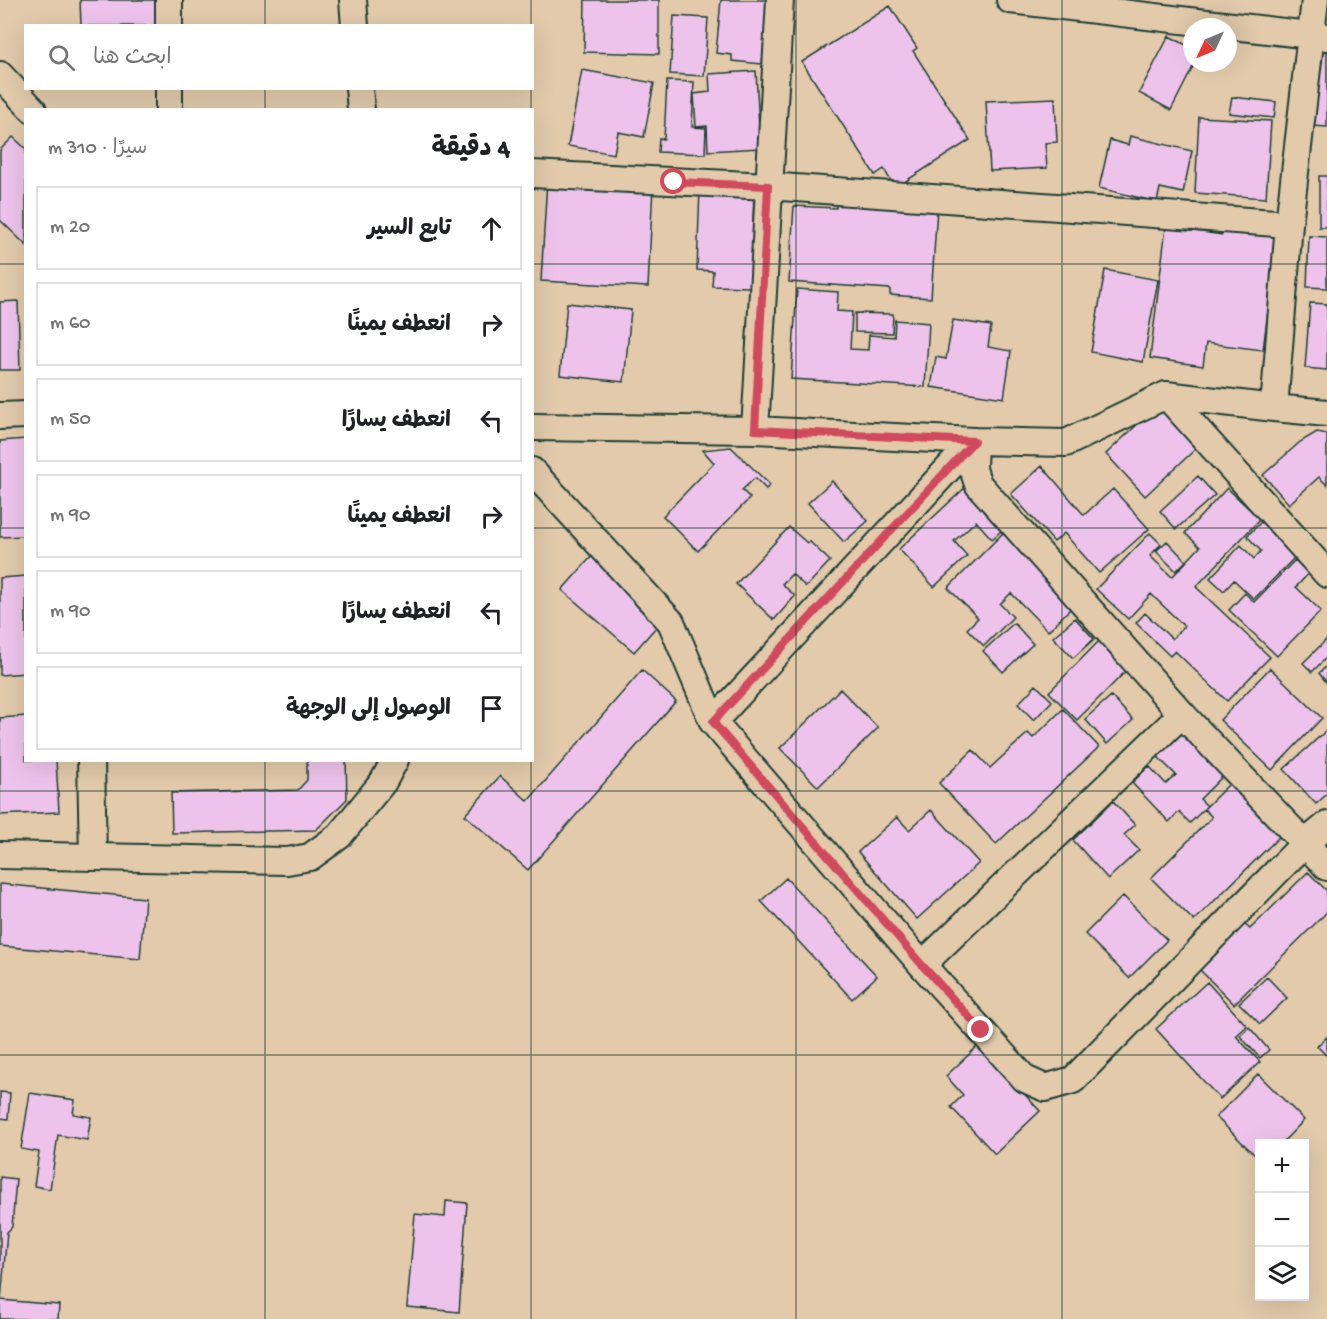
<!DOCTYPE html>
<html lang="ar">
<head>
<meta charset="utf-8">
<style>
  :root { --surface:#fff; --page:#f6f6f6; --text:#202124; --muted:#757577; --line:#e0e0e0 }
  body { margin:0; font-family:"Gochi Hand","Playpen Sans Arabic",sans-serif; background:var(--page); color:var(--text); direction:rtl }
  .controls { position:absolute; right:18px; bottom:18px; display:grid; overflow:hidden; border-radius:0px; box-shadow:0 6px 24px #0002 }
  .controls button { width:54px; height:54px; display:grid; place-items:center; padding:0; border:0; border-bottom:2px solid var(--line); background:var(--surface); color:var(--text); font:30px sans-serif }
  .compass { position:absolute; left:1183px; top:18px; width:54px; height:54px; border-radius:50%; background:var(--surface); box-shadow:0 6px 24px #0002; rotate:226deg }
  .stop { position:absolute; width:18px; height:18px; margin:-14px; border:4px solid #d1495b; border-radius:50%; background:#fff }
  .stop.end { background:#d1495b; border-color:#fff; box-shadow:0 2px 6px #0008 }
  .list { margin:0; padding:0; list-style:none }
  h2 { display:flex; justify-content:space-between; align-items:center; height:78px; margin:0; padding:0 24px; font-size:26px }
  h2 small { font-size:20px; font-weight:400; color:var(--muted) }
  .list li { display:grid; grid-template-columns:39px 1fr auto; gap:18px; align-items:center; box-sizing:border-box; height:84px; margin:0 12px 12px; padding:0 12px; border:2px solid var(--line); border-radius:0px }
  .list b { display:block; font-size:22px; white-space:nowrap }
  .list em { font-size:20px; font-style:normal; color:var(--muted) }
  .icon { flex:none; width:33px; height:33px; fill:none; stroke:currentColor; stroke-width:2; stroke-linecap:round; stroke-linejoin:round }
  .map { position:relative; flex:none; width:1327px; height:1319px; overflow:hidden; direction:ltr }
  .search { position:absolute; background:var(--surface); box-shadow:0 6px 24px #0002; left:24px; top:24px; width:510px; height:66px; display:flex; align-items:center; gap:15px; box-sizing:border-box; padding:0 21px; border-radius:0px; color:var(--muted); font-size:22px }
  .panel { position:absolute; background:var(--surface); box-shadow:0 6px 24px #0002; left:24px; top:108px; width:510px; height:654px; border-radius:0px; direction:rtl }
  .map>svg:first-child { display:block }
  .building { fill:#edc3eb; stroke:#1f3d34; stroke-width:1.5 }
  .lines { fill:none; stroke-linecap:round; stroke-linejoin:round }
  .minor-casing { stroke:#1f3d34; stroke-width:30 }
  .minor { stroke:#e2caab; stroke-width:26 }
  .route { stroke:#d1495b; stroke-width:8 }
  .grid { fill:none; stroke:#1f3d34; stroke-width:1.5; stroke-opacity:0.55 }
</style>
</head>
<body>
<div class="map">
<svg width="1327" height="1319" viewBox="0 0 1327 1319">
  <rect width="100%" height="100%" fill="#e2caab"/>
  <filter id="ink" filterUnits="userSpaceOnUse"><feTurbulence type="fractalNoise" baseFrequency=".0167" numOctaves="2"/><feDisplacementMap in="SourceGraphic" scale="12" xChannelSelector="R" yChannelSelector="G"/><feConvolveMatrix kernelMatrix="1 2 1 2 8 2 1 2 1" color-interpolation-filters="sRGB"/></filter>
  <g filter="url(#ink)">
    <path class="building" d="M 80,0 L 167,0 L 167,26 L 81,26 Z
      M 585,0 L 659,0 L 659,54 L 584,52 Z
      M 721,0 L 768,0 L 762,64 L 732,61 L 732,55 L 716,53 Z
      M 890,6 L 917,48 L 913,51 L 970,140 L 895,188 L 884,169 L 875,175 L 802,62 Z
      M 674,16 L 708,18 L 704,76 L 670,74 Z
      M 1169,36 L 1192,48 L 1192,63 L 1195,63 L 1171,110 L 1139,93 Z
      M 1323,40 L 1327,40 L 1327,127 L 1313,126 Z
      M 582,70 L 654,83 L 644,137 L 618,132 L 614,154 L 568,146 Z
      M 756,71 L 760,148 L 708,151 L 707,126 L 696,127 L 694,94 L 710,92 L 709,74 Z
      M 667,81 L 694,82 L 692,127 L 706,128 L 705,154 L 658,152 L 659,138 L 664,139 Z
      M 1232,97 L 1276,102 L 1274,118 L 1229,113 Z
      M 1055,98 L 1057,142 L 1045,143 L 1047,168 L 990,171 L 986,101 Z
      M 1199,117 L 1271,121 L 1266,198 L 1195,193 Z
      M 1130,136 L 1192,151 L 1183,193 L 1160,188 L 1157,202 L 1099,188 L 1110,140 L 1128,145 Z
      M 13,137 L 26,149 L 26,245 L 0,220 L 0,150 Z
      M 1319,176 L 1327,176 L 1327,227 L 1319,227 Z
      M 547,180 L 653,186 L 648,287 L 541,281 Z
      M 700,189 L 754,190 L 751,287 L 712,286 L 713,271 L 697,270 Z
      M 836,202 L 937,208 L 931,298 L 890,295 L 890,289 L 789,282 L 794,206 L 836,208 Z
      M 1224,224 L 1278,232 L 1263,350 L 1206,343 L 1203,366 L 1150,358 L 1166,227 L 1222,235 Z
      M 1309,236 L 1327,237 L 1327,288 L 1307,287 Z
      M 1105,270 L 1158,280 L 1143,362 L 1091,352 Z
      M 797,289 L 838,292 L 837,311 L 852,312 L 850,349 L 868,350 L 869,335 L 894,337 L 895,320 L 929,323 L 925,387 L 791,379 Z
      M 18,301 L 20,370 L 0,370 L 0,302 Z
      M 567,303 L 631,310 L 624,382 L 560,375 Z
      M 1310,303 L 1327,304 L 1327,370 L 1305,368 Z
      M 855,313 L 893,314 L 892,333 L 855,332 Z
      M 953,320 L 991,326 L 988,347 L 1011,351 L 1004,398 L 931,387 L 936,357 L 946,359 Z
      M 1162,401 L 1201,444 L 1145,496 L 1106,454 Z
      M 1317,432 L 1327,434 L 1327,485 L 1319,477 L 1289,504 L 1263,475 L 1300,442 Z
      M 26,439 L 26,536 L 0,537 L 0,441 Z
      M 731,447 L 770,485 L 766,489 L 755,478 L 742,490 L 750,498 L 698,551 L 663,516 L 714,463 L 703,450 Z
      M 1042,466 L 1084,515 L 1113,489 L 1149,529 L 1099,573 L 1064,533 L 1054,542 L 1011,494 Z
      M 1198,476 L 1215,495 L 1176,529 L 1160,511 Z
      M 832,481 L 868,521 L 844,542 L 808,503 Z
      M 969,484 L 1008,525 L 992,539 L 976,521 L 954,541 L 967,556 L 934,587 L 899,549 Z
      M 1227,488 L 1260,519 L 1196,587 L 1270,657 L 1227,701 L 1175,651 L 1170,656 L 1136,623 L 1145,613 L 1172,639 L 1184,626 L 1151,594 L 1128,619 L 1096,589 L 1150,533 L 1161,544 L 1150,556 L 1172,577 L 1200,547 L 1185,533 Z
      M 1263,520 L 1298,554 L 1254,599 L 1234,580 L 1224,591 L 1210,578 L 1241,545 L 1254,559 L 1261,551 L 1247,536 Z
      M 789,527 L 807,543 L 809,541 L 830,561 L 806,587 L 792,574 L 782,584 L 795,596 L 774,620 L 736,584 Z
      M 1007,529 L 1079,600 L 1048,631 L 1011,593 L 1000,604 L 1013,617 L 984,646 L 967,629 L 978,618 L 948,588 Z
      M 1167,541 L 1186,561 L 1176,571 L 1156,551 Z
      M 592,556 L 664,618 L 634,652 L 562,590 Z
      M 1295,560 L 1309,573 L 1296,587 L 1321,611 L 1277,656 L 1229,610 L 1245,593 L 1254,602 Z
      M 26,576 L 26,673 L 0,675 L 0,578 Z
      M 1075,618 L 1094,639 L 1073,658 L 1053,637 Z
      M 1014,623 L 1033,644 L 1003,672 L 983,651 Z
      M 1327,639 L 1327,657 L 1312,672 L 1303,663 Z
      M 1100,640 L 1129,668 L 1077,720 L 1049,692 Z
      M 1327,666 L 1327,683 L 1319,673 Z
      M 1270,668 L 1322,718 L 1272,770 L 1220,720 Z
      M 642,670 L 676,701 L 528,870 L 465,815 L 500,776 L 528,801 Z
      M 1036,685 L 1052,701 L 1034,720 L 1018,704 Z
      M 840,689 L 878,728 L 818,787 L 780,748 Z
      M 1111,696 L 1133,720 L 1107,744 L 1085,719 Z
      M 1063,709 L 1099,747 L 996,844 L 939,783 L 973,750 L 990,768 L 1028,733 L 1033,738 Z
      M 26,716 L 26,760 L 56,760 L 59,812 L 0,815 L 0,718 Z
      M 1180,729 L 1225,774 L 1200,799 L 1207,806 L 1190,823 L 1179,812 L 1169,822 L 1132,783 L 1149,766 L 1166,784 L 1176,775 L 1155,754 Z
      M 1327,730 L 1327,794 L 1316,804 L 1284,769 Z
      M 307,760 L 346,760 L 347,799 L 316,830 L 172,833 L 171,793 L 298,790 L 307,780 Z
      M 1239,774 L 1290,826 L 1194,921 L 1151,878 L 1212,817 L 1204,809 Z
      M 1113,801 L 1135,825 L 1124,835 L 1139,850 L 1108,879 L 1073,840 Z
      M 931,810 L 979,863 L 917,919 L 858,852 L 897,817 L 909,830 Z
      M 1308,872 L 1327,891 L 1327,912 L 1234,1004 L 1198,968 L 1243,923 L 1250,929 Z
      M 786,878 L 877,976 L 852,999 L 761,901 Z
      M 0,884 L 145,898 L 140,959 L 0,946 Z
      M 1123,896 L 1167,940 L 1129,978 L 1085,934 Z
      M 1267,977 L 1287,998 L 1260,1024 L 1239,1003 Z
      M 1207,982 L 1247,1026 L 1236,1036 L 1260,1062 L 1220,1099 L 1156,1029 Z
      M 1249,1027 L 1269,1050 L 1260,1058 L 1240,1036 Z
      M 1327,1037 L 1327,1056 L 1317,1046 Z
      M 979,1045 L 1040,1111 L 995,1154 L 951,1107 L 963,1095 L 946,1076 Z
      M 1258,1074 L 1304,1120 L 1281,1144 L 1260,1144 L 1260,1160 L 1216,1117 Z
      M 0,1092 L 10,1093 L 8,1119 L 0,1118 Z
      M 30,1093 L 75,1100 L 73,1114 L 91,1117 L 87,1140 L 58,1135 L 50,1189 L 34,1186 L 39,1152 L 21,1149 Z
      M 0,1177 L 16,1179 L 12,1227 L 7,1232 L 1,1300 L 59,1305 L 58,1319 L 0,1319 Z
      M 446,1201 L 467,1203 L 459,1312 L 407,1307 L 415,1214 L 445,1217 Z"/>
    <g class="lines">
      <g class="minor-casing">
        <path id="minor" d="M 169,0 L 169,26
          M 353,0 L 355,26
          M 1010,0 L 1327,37
          M 0,75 L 33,110
          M 169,88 L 169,110
          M 359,88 L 361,110
          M 532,174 L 768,186 L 1289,224
          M 1166,395 L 1327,574
          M 1274,408 L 1289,224 L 1315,0
          M 0,416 L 26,415
          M 532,427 L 755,430 L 974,441 L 973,469 L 978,484 L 1182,714 L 1327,867
          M 755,430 L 780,0
          M 532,471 L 671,622 L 713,722 L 922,965 L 1025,1079 L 1045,1088 L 1073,1080 L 1304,844 L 1327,825
          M 713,722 L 974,441 L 1066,443 L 1166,395 L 1274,408 L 1327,413
          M 91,760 L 93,857
          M 0,855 L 287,861 L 310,857 L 339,836 L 383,782 L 395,760
          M 922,965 L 1182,714"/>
      </g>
      <use href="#minor" class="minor"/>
    </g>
  </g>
  <g class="lines" filter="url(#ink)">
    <path class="route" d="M 674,182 L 768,186 L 755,430 L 974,441 L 713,722 L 922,965 L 981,1030"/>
  </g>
  <path class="grid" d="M 265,0 L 265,26M 531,0 L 531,26M 796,0 L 796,1319M 1062,0 L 1062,1319M 265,88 L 265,110M 531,88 L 531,110M 0,264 L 26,264M 532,264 L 1327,264M 0,528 L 26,528M 532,528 L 1327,528M 265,760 L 265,1319M 531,760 L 531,1319M 0,791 L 1327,791M 0,1055 L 1327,1055"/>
</svg>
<div class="controls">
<button>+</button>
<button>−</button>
<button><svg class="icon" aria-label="layers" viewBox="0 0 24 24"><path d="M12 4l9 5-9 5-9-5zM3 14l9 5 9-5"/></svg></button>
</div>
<svg class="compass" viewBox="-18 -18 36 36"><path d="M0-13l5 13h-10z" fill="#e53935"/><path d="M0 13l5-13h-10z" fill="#757577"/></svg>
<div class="stop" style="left:674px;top:182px"></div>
<div class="stop end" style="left:981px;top:1030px"></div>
<div class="search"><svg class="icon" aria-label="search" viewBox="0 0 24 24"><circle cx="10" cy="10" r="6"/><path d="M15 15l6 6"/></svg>ابحث هنا</div>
<section class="panel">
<h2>4 دقيقة<small>سيرًا · 310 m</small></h2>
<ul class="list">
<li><svg class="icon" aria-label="ahead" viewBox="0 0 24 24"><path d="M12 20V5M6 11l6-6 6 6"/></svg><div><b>تابع السير</b></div><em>20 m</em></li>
<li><svg class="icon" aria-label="right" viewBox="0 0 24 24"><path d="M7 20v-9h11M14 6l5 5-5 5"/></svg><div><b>انعطف يمينًا</b></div><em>60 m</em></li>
<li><svg class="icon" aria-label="left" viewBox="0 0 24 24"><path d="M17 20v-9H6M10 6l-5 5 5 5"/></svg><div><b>انعطف يسارًا</b></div><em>50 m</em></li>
<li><svg class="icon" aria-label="right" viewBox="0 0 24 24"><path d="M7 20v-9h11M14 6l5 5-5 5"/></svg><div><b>انعطف يمينًا</b></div><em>90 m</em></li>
<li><svg class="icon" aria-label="left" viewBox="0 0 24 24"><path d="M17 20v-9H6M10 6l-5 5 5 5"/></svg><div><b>انعطف يسارًا</b></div><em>90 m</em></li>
<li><svg class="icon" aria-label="arrive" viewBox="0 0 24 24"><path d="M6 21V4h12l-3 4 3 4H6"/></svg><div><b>الوصول إلى الوجهة</b></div></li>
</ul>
</section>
</div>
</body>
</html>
